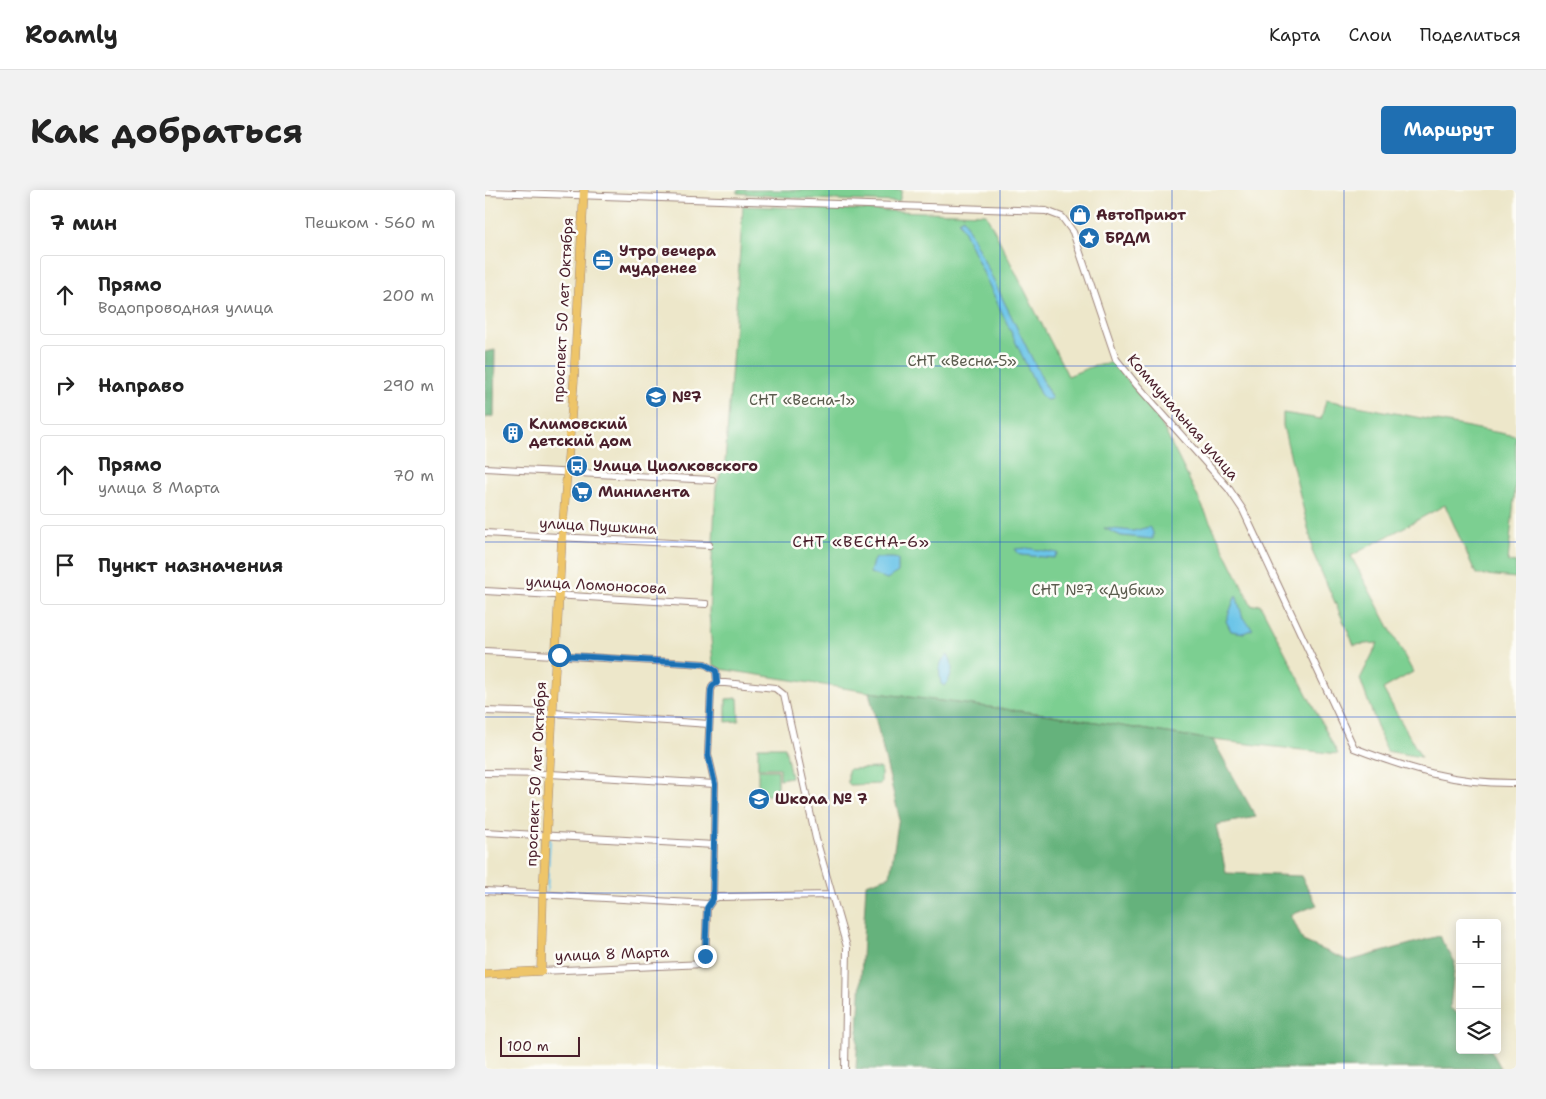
<!DOCTYPE html>
<html lang="ru">
<head>
<meta charset="utf-8">
<style>
  :root { --surface:#fff; --page:#f2f2f2; --text:#222; --muted:#767676; --line:#e0e0e0; --accent:#1f6fb2 }
  body { margin:0; font-family:"Shantell Sans",sans-serif; background:var(--page); color:var(--text) }
  .controls { position:absolute; right:15px; bottom:15px; display:grid; overflow:hidden; border-radius:5px; box-shadow:0 2px 12px #0003 }
  .controls button { width:45px; height:45px; display:grid; place-items:center; padding:0; border:0; border-bottom:1px solid var(--line); background:var(--surface); color:var(--text); font:25px sans-serif }
  .scale { position:absolute; left:15px; bottom:12px; width:80px; box-sizing:border-box; padding-left:5px; border:2px solid #4a1f2b; border-top:0; font-size:14px; line-height:18px; white-space:nowrap; color:#4a1f2b; -webkit-text-stroke:4px #fdfcf7; paint-order:stroke }
  .stop { position:absolute; width:15px; height:15px; margin:-11px; border:4px solid #1f6fb2; border-radius:50%; background:#fff }
  .stop.end { background:#1f6fb2; border-color:#fff; box-shadow:0 1px 5px #0008 }
  .list { margin:0; padding:0; list-style:none }
  h2 { display:flex; justify-content:space-between; align-items:center; height:65px; margin:0; padding:0 20px; font-size:21px }
  h2 small { font-size:16px; font-weight:400; color:var(--muted) }
  .list li { display:grid; grid-template-columns:32px 1fr auto; gap:15px; align-items:center; box-sizing:border-box; height:80px; margin:0 10px 10px; padding:0 10px; border:1px solid var(--line); border-radius:5px }
  .list b { display:block; font-size:19px; white-space:nowrap }
  .list p { margin:0; font-size:16px; white-space:nowrap; color:var(--muted) }
  .list em { font-size:16px; font-style:normal; color:var(--muted) }
  .icon { flex:none; width:28px; height:28px; fill:none; stroke:currentColor; stroke-width:2; stroke-linecap:round; stroke-linejoin:round }
  .map { position:relative; flex:none; width:1031px; height:879px; overflow:hidden; border-radius:5px }
  header { display:flex; align-items:center; gap:30px; box-sizing:border-box; height:70px; padding:0 25px; background:var(--surface); border-bottom:1px solid var(--line) }
  header strong { font-size:24px }
  nav { display:flex; gap:28px; margin-inline-start:auto; font-size:18px }
  .intro { display:flex; align-items:center; justify-content:space-between; box-sizing:border-box; height:120px; padding:0 30px }
  h1 { margin:0; font-size:35px }
  .button { padding:12px 22px; border-radius:5px; background:var(--accent); color:#fff; font-size:18px; font-weight:700 }
  main { display:flex; gap:30px; padding:0 30px }
  aside { flex:1; background:var(--surface); border-radius:5px; box-shadow:0 2px 12px #0003 }
  .map>svg:first-child { display:block }
  .green { fill:#7ccf91; stroke:#63775e }
  .forest { fill:#65b27b; stroke:#586853 }
  .water { fill:#6ac4e8; stroke:#5a728a }
  .lines { fill:none; stroke-linecap:round; stroke-linejoin:round }
  .stream { stroke:#6ac4e8; stroke-width:2 }
  .minor-casing { stroke:#9c837a; stroke-width:8 }
  .major-casing { stroke:#9c837a; stroke-width:9 }
  .minor { stroke:#fff; stroke-width:6 }
  .major { stroke:#eec569; stroke-width:8 }
  .route { stroke:#1f6fb2; stroke-width:6 }
  .grid { fill:none; stroke:#1d4ed8; stroke-width:1; stroke-opacity:0.55 }
  .labels { text-anchor:middle; dominant-baseline:central; stroke-width:5; stroke-linejoin:round; paint-order:stroke }
  .poi-label { font-size:15px; font-weight:bold; fill:#4a1f2b; stroke:#fdfcf7; text-anchor:start }
  .street-label { font-size:15px; fill:#4a1f2b; stroke:#fdfcf7 }
  .park-label { font-size:15px; fill:#5c5d4f; stroke:#fdfcf7 }
  .neighbourhood-label { font-size:16px; letter-spacing:1px; fill:#4a1f2b; stroke:#fdfcf7 }
</style>
</head>
<body>
<header>
<strong>Roamly</strong>
<nav><a>Карта</a><a>Слои</a><a>Поделиться</a></nav>
</header>
<div class="intro"><h1>Как добраться</h1><a class="button">Маршрут</a></div>
<main>
<aside>
<h2>7 мин<small>Пешком · 560 m</small></h2>
<ul class="list">
<li><svg class="icon" aria-label="ahead" viewBox="0 0 24 24"><path d="M12 20V5M6 11l6-6 6 6"/></svg><div><b>Прямо</b><p>Водопроводная улица</p></div><em>200 m</em></li>
<li><svg class="icon" aria-label="right" viewBox="0 0 24 24"><path d="M7 20v-9h11M14 6l5 5-5 5"/></svg><div><b>Направо</b></div><em>290 m</em></li>
<li><svg class="icon" aria-label="ahead" viewBox="0 0 24 24"><path d="M12 20V5M6 11l6-6 6 6"/></svg><div><b>Прямо</b><p>улица 8 Марта</p></div><em>70 m</em></li>
<li><svg class="icon" aria-label="arrive" viewBox="0 0 24 24"><path d="M6 21V4h12l-3 4 3 4H6"/></svg><div><b>Пункт назначения</b></div></li>
</ul>
</aside>
<div class="map">
<svg width="1031" height="879" viewBox="0 0 1031 879">
  <rect width="100%" height="100%" fill="#fdfcf7"/>
  <filter id="ink" filterUnits="userSpaceOnUse"><feTurbulence type="fractalNoise" baseFrequency=".02" numOctaves="2"/><feDisplacementMap in="SourceGraphic" scale="10" xChannelSelector="R" yChannelSelector="G"/><feConvolveMatrix kernelMatrix="1 2 1 2 8 2 1 2 1" color-interpolation-filters="sRGB"/></filter>
  <filter id="wash" filterUnits="userSpaceOnUse"><feTurbulence type="fractalNoise" baseFrequency=".0096" numOctaves="4" result="noise"/><feDisplacementMap in="SourceGraphic" scale="20" xChannelSelector="R" yChannelSelector="G"/><feGaussianBlur stdDeviation="1.12" result="paint"/><feColorMatrix in="noise" values="0 0 0 0 0 0 0 0 0 0 0 0 0 0 0 0 0 1.4 0 .05"/><feComposite in="paint" operator="in"/></filter>
  <g filter="url(#wash)">
    <rect width="100%" height="100%" fill="#ede7ca"/>
    <path class="green" d="M 252,0 L 417,0 L 414,12 L 325,9 L 252,3 Z
      M 258,16 L 501,24 L 583,186 L 608,176 L 621,174 L 628,171 L 676,233 L 767,416 L 775,414 L 853,564 L 728,550 L 559,524 L 384,502 L 235,479 L 228,474 L 224,423 L 231,297 L 238,276 L 240,273 Z
      M 841,210 L 1031,246 L 1031,288 L 1023,372 L 1031,373 L 1031,388 L 991,384 L 960,315 L 866,366 L 928,482 L 898,499 L 936,567 L 901,561 L 875,489 L 893,453 L 869,455 L 827,361 L 827,354 L 798,236 L 798,223 L 836,229 Z
      M 253,508 L 254,531 L 241,532 L 241,509 Z
      M 273,557 L 300,557 L 306,587 L 295,589 L 295,578 L 273,578 Z
      M 395,578 L 396,580 L 396,592 L 395,594 L 365,595 L 363,593 L 363,580 L 364,579 Z
      M 273,580 L 293,580 L 293,605 L 273,605 Z"/>
    <path class="forest" d="M 10,160 L 9,226 L 0,228 L 0,162 Z
      M 384,502 L 559,524 L 728,550 L 771,627 L 731,635 L 741,683 L 816,686 L 832,715 L 806,725 L 818,751 L 864,771 L 954,746 L 970,772 L 965,818 L 975,825 L 975,860 L 1006,860 L 1016,878 L 371,879 L 381,694 L 405,686 L 414,626 Z"/>
    <path class="water" d="M 478,28 L 567,209 L 561,210 L 555,204 L 474,31 Z
      M 664,337 L 668,342 L 668,349 L 636,346 L 619,338 L 648,341 Z
      M 542,358 L 573,363 L 569,368 L 535,365 L 530,359 Z
      M 391,368 L 408,368 L 413,369 L 413,382 L 402,389 L 385,383 L 388,371 Z
      M 751,405 L 758,428 L 768,439 L 759,443 L 746,441 L 741,431 Z
      M 463,465 C 470,475 467,486 460,496 L 456,494 C 454,484 453,470 463,465 Z"/>
    <g class="lines">
      <path class="stream" d="M 62,701 L 65,648"/>
    </g>
  </g>
  <g filter="url(#ink)">
    <g class="lines">
      <g class="minor-casing">
        <path id="minor" d="M 0,2 L 561,21 L 577,27 L 588,42 L 631,169 L 651,194 L 744,299 L 758,320 L 869,558 C 923,579 972,594 1031,593
          M 0,278 L 227,290
          M 0,343 L 224,355
          M 0,401 L 221,414
          M 0,461 L 220,474 L 231,481 L 232,493
          M 0,521 L 68,523 L 224,534
          M 0,583 L 65,584 L 230,594
          M 0,642 L 229,655
          M 0,701 L 224,714
          M 228,709 L 230,594 L 223,564 L 226,500 L 228,495 L 232,493 L 240,493 L 290,498 L 299,505 L 331,649 L 362,757 L 360,879
          M 56,781 L 220,774 L 222,718 L 228,709 L 233,707 L 346,705"/>
      </g>
      <g class="major-casing">
        <path id="major" d="M 0,784 L 56,781 L 58,704 L 77,347 L 89,190 L 99,0"/>
      </g>
      <use href="#minor" class="minor"/>
      <use href="#major" class="major"/>
    </g>
  </g>
  <g class="lines" filter="url(#ink)">
    <path class="route" d="M 74,465 L 220,474 L 231,481 L 232,493 L 228,495 L 226,500 L 223,564 L 230,594 L 228,709 L 222,718 L 220,766"/>
  </g>
  <path class="grid" d="M 172,0 L 172,879M 344,0 L 344,879M 515,0 L 515,879M 687,0 L 687,879M 859,0 L 859,879M 0,176 L 1031,176M 0,352 L 1031,352M 0,527 L 1031,527M 0,703 L 1031,703"/>
  <defs>
    <g id="shop-disc" transform="scale(1.125)"><circle r="9.5" fill="#1f6fb2" stroke="#fdfcf7"/><path d="M-5-2.5h2.3a2.7 3.5 0 0 1 5.4 0H5L5.5 6h-11ZM-1.5-2.5h3a1.5 2.3 0 0 0-3 0Z" fill="#fff"/></g>
    <g id="sight-disc" transform="scale(1.125)"><circle r="9.5" fill="#1f6fb2" stroke="#fdfcf7"/><path d="M0-6L1.8-2.2L6-1.7L2.9 1.2L3.7 5.4L0 3.3L-3.7 5.4L-2.9 1.2L-6-1.7L-1.8-2.2Z" fill="#fff"/></g>
    <g id="office-disc" transform="scale(1.125)"><circle r="9.5" fill="#1f6fb2" stroke="#fdfcf7"/><path d="M-6-3h4V-5.5h4V-3h4V5H-6ZM-1-4.5V-3h2v-1.5ZM-6 0V1H6V0Z" fill="#fff"/></g>
    <g id="school-disc" transform="scale(1.125)"><circle r="9.5" fill="#1f6fb2" stroke="#fdfcf7"/><path d="M0-5L7-2L0 1L-7-2ZM-4 1L0 2.5L4 1V4Q0 6-4 4Z" fill="#fff"/></g>
    <g id="building-disc" transform="scale(1.125)"><circle r="9.5" fill="#1f6fb2" stroke="#fdfcf7"/><path d="M-4-6H4V6H1V3H-1V6H-4ZM-2.5-4.3h1.7v1.8h-1.7ZM.8-4.3h1.7v1.8H.8ZM-2.5-1h1.7V.8h-1.7ZM.8-1h1.7V.8H.8Z" fill="#fff"/></g>
    <g id="bus-disc" transform="scale(1.125)"><circle r="9.5" fill="#1f6fb2" stroke="#fdfcf7"/><path d="M-5-6H5V4H4V6H2V4H-2V6H-4V4H-5ZM-3.5-4V0h7V-4ZM-3.5 1.2v1.5H-2V1.2ZM2 1.2v1.5H3.5V1.2Z" fill="#fff"/></g>
    <g id="supermarket-disc" transform="scale(1.125)"><circle r="9.5" fill="#1f6fb2" stroke="#fdfcf7"/><path d="M-6-5.5h2.5l.6 2H6L4.5 2H-2.5L-4.4-4H-6ZM-1.5 3.2a1.3 1.3 0 1 0 .1 0ZM3 3.2a1.3 1.3 0 1 0 .1 0Z" fill="#fff"/></g>
  </defs>
  <g fill-rule="evenodd">
    <use href="#shop-disc" x="595" y="25"/>
    <use href="#sight-disc" x="604" y="48"/>
    <use href="#office-disc" x="118" y="70"/>
    <use href="#school-disc" x="171" y="207"/>
    <use href="#building-disc" x="28" y="243"/>
    <use href="#bus-disc" x="92" y="276"/>
    <use href="#supermarket-disc" x="97" y="302"/>
    <use href="#school-disc" x="274" y="609"/>
  </g>
  <g class="labels">
    <g class="poi-label">
      <text x="611" y="25">АвтоПриют</text>
      <text x="620" y="48">БРДМ</text>
      <text x="134" y="61">Утро вечера<tspan x="134" dy="17">мудренее</tspan></text>
      <text x="187" y="207">№7</text>
      <text x="44" y="234">Климовский<tspan x="44" dy="17">детский дом</tspan></text>
      <text x="108" y="276">Улица Циолковского</text>
      <text x="113" y="302">Минилента</text>
      <text x="290" y="609">Школа № 7</text>
    </g>
    <g class="street-label">
      <text transform="translate(78 120) rotate(-87)">проспект 50 лет Октября</text>
      <text transform="translate(698 227) rotate(49)">Коммунальная улица</text>
      <text transform="translate(113 336) rotate(3)">улица Пушкина</text>
      <text transform="translate(111 395) rotate(3)">улица Ломоносова</text>
      <text transform="translate(51 584) rotate(-87)">проспект 50 лет Октября</text>
      <text transform="translate(127 764) rotate(-2)">улица 8 Марта</text>
    </g>
    <g class="park-label">
      <text x="477" y="171">СНТ «Весна-5»</text>
      <text x="317" y="210">СНТ «Весна-1»</text>
      <text x="613" y="400">СНТ №7 «Дубки»</text>
    </g>
    <g class="neighbourhood-label">
      <text x="376" y="351">СНТ «ВЕСНА-6»</text>
    </g>
  </g>
</svg>
<div class="controls">
<button>+</button>
<button>−</button>
<button><svg class="icon" aria-label="layers" viewBox="0 0 24 24"><path d="M12 4l9 5-9 5-9-5zM3 14l9 5 9-5"/></svg></button>
</div>
<div class="scale">100 m</div>
<div class="stop" style="left:74px;top:465px"></div>
<div class="stop end" style="left:220px;top:766px"></div>
</div>
</main>
</body>
</html>
